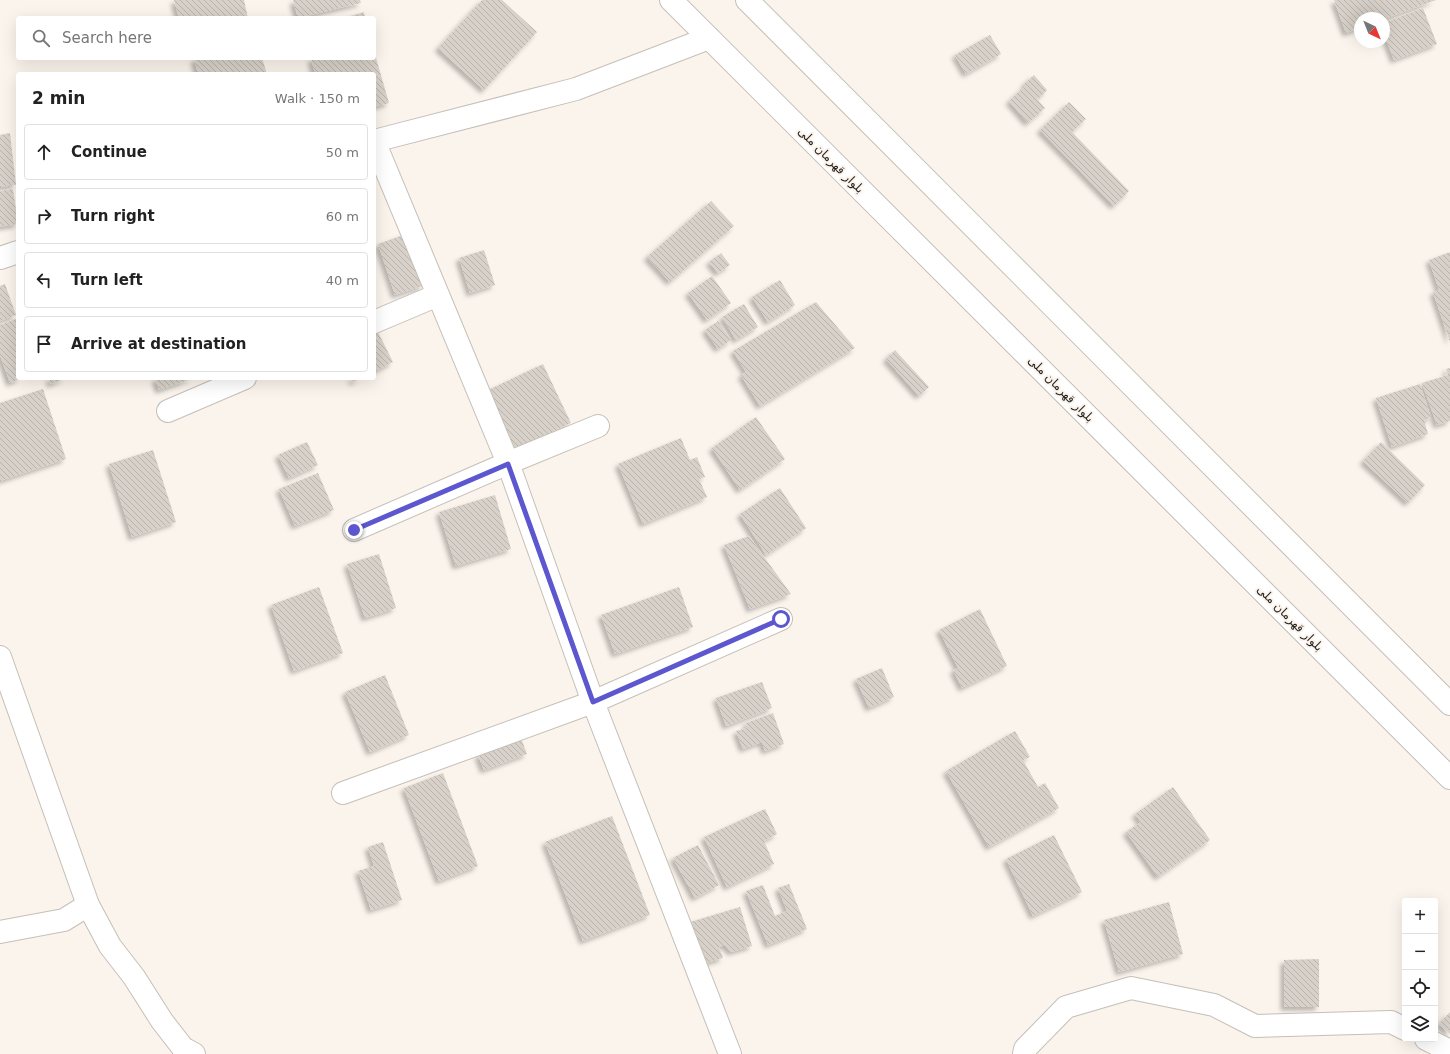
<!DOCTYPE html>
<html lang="en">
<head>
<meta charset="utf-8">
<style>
  :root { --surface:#fff; --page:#f2f2f2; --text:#222; --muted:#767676; --line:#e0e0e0 }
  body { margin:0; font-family:"DejaVu Sans","Noto Sans Arabic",sans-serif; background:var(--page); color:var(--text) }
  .controls { position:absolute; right:12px; bottom:12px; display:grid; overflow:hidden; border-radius:4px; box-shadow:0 4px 16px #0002 }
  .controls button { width:36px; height:36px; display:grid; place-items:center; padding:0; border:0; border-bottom:1px solid var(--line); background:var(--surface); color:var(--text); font:20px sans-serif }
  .compass { position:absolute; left:1354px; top:12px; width:36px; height:36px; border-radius:50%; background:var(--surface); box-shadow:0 4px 16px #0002; rotate:137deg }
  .stop { position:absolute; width:12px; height:12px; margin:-9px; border:3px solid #5c57cf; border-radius:50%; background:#fff }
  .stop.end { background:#5c57cf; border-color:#fff; box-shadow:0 1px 4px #0008 }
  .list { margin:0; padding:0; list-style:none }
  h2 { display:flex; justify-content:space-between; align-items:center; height:52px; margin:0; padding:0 16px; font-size:17px }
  h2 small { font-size:13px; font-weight:400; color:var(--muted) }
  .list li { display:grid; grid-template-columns:26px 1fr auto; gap:12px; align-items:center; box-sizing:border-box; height:56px; margin:0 8px 8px; padding:0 8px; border:1px solid var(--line); border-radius:4px }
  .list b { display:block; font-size:15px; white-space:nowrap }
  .list em { font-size:13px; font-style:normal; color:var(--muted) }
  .icon { flex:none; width:22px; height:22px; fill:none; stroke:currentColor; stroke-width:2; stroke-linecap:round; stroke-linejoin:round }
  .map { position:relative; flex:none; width:1450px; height:1054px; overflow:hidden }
  .search { position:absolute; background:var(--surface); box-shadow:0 4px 16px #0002; left:16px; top:16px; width:360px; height:44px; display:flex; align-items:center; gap:10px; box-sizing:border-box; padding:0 14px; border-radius:4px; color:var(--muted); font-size:15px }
  .panel { position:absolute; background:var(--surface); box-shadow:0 4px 16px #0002; left:16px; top:72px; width:360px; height:308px; border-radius:4px }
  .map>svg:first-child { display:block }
  .building { fill:url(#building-back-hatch); filter:url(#shadow) }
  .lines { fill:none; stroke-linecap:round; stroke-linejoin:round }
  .street-casing { stroke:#c5bfb8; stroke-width:24 }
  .secondary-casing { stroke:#c5bfb8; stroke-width:24 }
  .highway-casing { stroke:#c5bfb8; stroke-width:24 }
  .street { stroke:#fff; stroke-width:22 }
  .secondary { stroke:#fff; stroke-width:22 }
  .highway { stroke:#fff; stroke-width:22 }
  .route { stroke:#5c57cf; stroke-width:5 }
  .labels { text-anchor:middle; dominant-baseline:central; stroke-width:4; stroke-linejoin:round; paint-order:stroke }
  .street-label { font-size:12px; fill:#211e1c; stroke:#fbf4ed }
</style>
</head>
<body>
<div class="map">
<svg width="1450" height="1054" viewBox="0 0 1450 1054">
  <defs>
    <pattern id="building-back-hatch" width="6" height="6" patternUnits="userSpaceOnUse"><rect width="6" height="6" fill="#d7d1c9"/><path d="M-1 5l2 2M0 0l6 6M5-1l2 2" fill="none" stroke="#b8b3ac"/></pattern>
    <filter id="shadow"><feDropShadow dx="-3.5" dy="3.5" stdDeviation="2" flood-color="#0004"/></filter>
  </defs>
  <rect width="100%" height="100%" fill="#fbf4ed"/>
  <path class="building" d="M 174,0 L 244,0 L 248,18 L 179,18 Z
    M 293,0 L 360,0 L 361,3 L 298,18 Z
    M 482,0 L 502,0 L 537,32 L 484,90 L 438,48 Z
    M 1334,0 L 1436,0 L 1384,19 L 1384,18 L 1360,18 L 1360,28 L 1346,33 Z
    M 1423,8 L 1437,44 L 1394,60 L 1384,34 L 1384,23 Z
    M 364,12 L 365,18 L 344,18 Z
    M 990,35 L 1001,54 L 966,74 L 955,55 Z
    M 374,51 L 389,103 L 374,107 L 374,74 L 315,74 L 311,58 L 374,58 Z
    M 194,58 L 262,58 L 267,74 L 198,74 Z
    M 1034,75 L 1047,90 L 1038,99 L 1024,84 Z
    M 1025,86 L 1045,108 L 1028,123 L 1009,101 Z
    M 1069,102 L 1086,119 L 1072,132 L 1129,191 L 1114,206 L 1040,130 Z
    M 10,133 L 16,185 L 0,187 L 0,135 Z
    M 13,189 L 18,224 L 0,227 L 0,191 Z
    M 711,201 L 734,226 L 670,282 L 647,257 Z
    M 406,234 L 423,286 L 395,295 L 378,244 Z
    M 484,250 L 495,285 L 470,293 L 459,258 Z
    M 1450,252 L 1450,342 L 1433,292 L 1439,290 L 1429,260 Z
    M 721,253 L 730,265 L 718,273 L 709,262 Z
    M 712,276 L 731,303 L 707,320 L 688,293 Z
    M 780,280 L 795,305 L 768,322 L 752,297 Z
    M 5,284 L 16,315 L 0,321 L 0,286 Z
    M 816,302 L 855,348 L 760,406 L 741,375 L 746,372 L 733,351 Z
    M 744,304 L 758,327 L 736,340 L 722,317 Z
    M 18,318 L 18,378 L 23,378 L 10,383 L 0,355 L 0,325 Z
    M 718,321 L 731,340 L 718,349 L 705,330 Z
    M 377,330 L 393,362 L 374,372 L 374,332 Z
    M 895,350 L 929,387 L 919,396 L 886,359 Z
    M 543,364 L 571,423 L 514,449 L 486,391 Z
    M 1450,368 L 1450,421 L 1437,425 L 1422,383 L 1448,375 L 1446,369 Z
    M 49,378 L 67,378 L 51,384 Z
    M 155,378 L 194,378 L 159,390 Z
    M 351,378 L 361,378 L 353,382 Z
    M 1420,384 L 1431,418 L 1424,420 L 1428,434 L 1392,447 L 1376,398 Z
    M 43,389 L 66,459 L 0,481 L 0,403 Z
    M 756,417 L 785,459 L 740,490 L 712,448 Z
    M 681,438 L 690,460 L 697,457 L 705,477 L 699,479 L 707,497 L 643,524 L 618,464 Z
    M 307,442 L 318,465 L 289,478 L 278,455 Z
    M 1381,442 L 1425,485 L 1408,503 L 1363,461 Z
    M 153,450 L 176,522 L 132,537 L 109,464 Z
    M 318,473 L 334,510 L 295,526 L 279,489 Z
    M 780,488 L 806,528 L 766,555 L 740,514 Z
    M 495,495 L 511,549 L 456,566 L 439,512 Z
    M 749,536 L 791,594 L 750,609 L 724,545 Z
    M 379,554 L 396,608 L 365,618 L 347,564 Z
    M 319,587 L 343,653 L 294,671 L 271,605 Z
    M 679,587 L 693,627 L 615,654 L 601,615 Z
    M 980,609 L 1007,666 L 962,688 L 953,670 L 958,668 L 939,630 Z
    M 882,668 L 894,697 L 869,708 L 856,679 Z
    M 385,675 L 409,735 L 370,752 L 345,692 Z
    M 762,682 L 772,708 L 726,726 L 716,698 Z
    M 773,713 L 784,744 L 765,751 L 762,742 L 743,749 L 736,731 L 747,728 L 746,723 Z
    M 1015,731 L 1030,757 L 1023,760 L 1038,787 L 1045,783 L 1059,808 L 989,847 L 946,771 Z
    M 521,738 L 527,754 L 484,770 L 478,755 Z
    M 443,773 L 478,866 L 439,881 L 404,788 Z
    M 1173,787 L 1210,840 L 1158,877 L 1126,832 L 1141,822 L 1135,814 Z
    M 765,809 L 777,834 L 764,841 L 774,864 L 727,887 L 704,837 Z
    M 612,816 L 650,915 L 583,941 L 545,842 Z
    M 1054,835 L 1082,892 L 1033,916 L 1006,859 Z
    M 383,842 L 402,900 L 371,910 L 358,871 L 374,866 L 368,847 Z
    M 698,845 L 719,885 L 695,898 L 673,858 Z
    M 789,884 L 807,929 L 768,945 L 746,891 L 763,885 L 775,916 L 787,911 L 778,888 Z
    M 1169,902 L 1183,954 L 1119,972 L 1104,920 Z
    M 740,907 L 752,946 L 731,952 L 725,945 L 719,947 L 723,958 L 700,965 L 687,923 Z
    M 1319,959 L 1319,1007 L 1284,1007 L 1284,960 Z
    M 1450,1012 L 1450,1034 L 1439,1024 Z"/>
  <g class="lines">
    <g class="street-casing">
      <path id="street" d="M 374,141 L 508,463 L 593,702 L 730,1054
        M 374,141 L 576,89 L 709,38
        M 0,258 L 18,252
        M 374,322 L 438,295
        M 168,411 L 245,378
        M 354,530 L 508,463 L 598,426
        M 0,657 L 88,905
        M 343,793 L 593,702 L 781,619"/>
    </g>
    <g class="secondary-casing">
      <path id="secondary" d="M 0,932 L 64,920 L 88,905 L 110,946 L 134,977 L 162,1021 L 183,1048 L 194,1054
        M 1426,1039 L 1450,1051
        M 1024,1054 L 1025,1049 L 1066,1007 L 1131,988 L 1214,1005 L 1255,1026 L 1391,1022 L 1405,1029"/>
    </g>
    <g class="highway-casing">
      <path id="highway" d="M 671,0 L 1450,778
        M 747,0 L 1450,704"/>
    </g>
    <use href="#street" class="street"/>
    <use href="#secondary" class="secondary"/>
    <use href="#highway" class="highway"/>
  </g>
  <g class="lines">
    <path class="route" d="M 354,530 L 508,464 L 593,702 L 781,619"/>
  </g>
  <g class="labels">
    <g class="street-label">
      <text transform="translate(831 160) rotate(45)">بلوار قهرمان ملی</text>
      <text transform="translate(1061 389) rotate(45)">بلوار قهرمان ملی</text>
      <text transform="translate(1290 618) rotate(45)">بلوار قهرمان ملی</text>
    </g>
  </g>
</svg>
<div class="controls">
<button>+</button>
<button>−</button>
<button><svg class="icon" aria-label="locate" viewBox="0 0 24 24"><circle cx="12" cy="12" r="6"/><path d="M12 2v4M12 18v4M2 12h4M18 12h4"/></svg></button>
<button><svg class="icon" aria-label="layers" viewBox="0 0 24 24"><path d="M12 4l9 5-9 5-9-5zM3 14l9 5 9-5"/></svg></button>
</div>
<svg class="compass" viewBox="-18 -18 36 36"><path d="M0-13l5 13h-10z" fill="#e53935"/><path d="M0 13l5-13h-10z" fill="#767676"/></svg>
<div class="stop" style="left:781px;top:619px"></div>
<div class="stop end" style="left:354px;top:530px"></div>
<div class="search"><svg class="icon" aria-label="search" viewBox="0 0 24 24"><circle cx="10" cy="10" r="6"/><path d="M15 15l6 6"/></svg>Search here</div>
<section class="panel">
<h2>2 min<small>Walk · 150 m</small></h2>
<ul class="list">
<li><svg class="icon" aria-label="ahead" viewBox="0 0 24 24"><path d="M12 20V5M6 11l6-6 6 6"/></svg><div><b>Continue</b></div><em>50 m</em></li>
<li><svg class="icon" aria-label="right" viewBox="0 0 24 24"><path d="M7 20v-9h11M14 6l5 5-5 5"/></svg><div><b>Turn right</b></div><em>60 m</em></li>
<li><svg class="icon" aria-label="left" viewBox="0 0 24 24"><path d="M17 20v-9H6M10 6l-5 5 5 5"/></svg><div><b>Turn left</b></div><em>40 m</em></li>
<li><svg class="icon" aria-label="arrive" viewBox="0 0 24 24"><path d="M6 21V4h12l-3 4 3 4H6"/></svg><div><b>Arrive at destination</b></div></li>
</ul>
</section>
</div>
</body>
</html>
